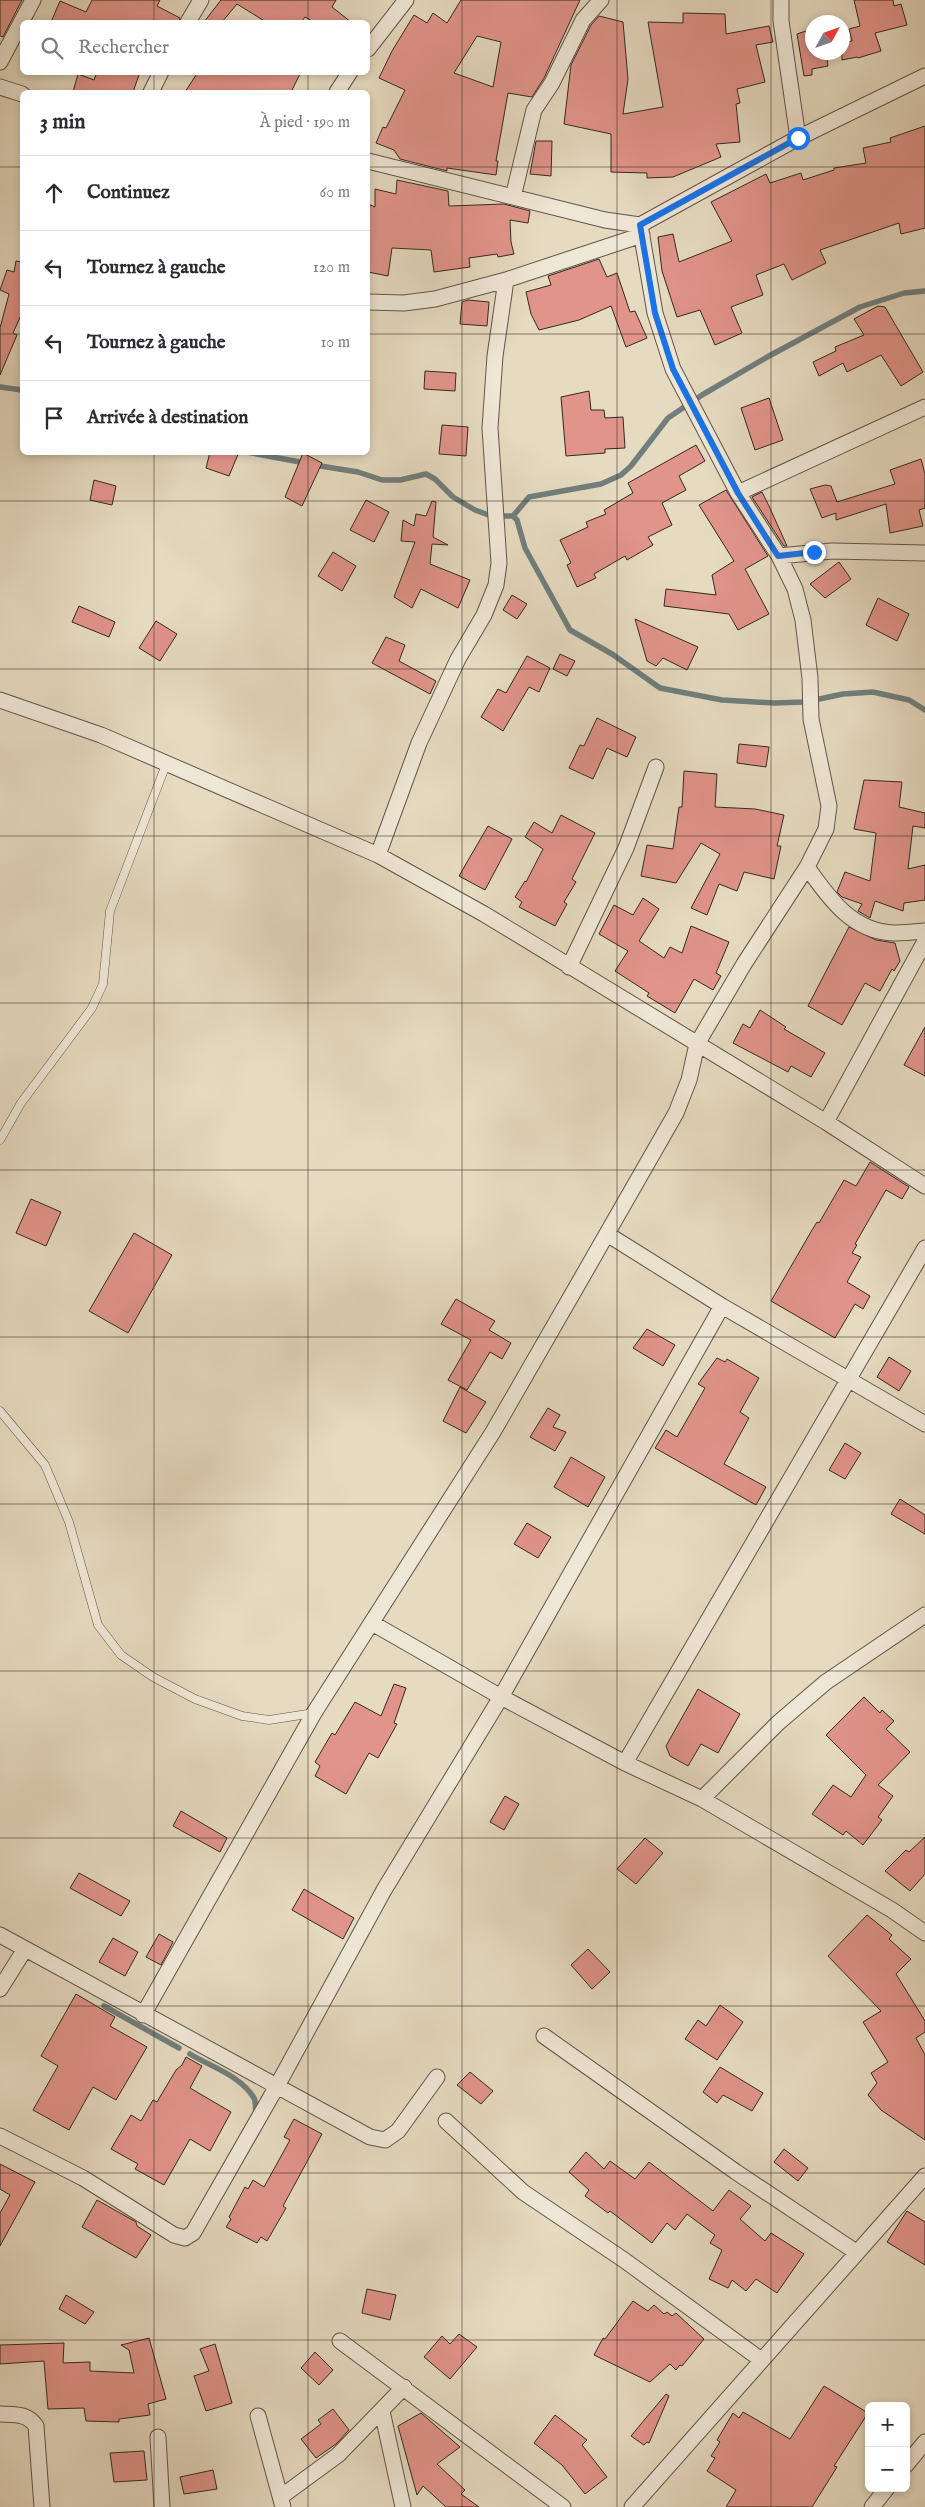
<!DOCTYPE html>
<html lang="fr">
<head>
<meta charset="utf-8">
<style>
  :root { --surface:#fff; --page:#f7f7f7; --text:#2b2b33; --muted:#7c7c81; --line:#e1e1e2 }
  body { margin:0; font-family:"IM FELL English",serif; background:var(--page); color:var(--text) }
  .controls { position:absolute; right:15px; bottom:15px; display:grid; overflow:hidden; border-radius:8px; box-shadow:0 2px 8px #0003 }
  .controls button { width:45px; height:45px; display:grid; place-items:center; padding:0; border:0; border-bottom:1px solid var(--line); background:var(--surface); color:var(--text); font:25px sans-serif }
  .compass { position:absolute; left:805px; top:15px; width:45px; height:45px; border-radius:50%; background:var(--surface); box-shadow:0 2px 8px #0003; rotate:50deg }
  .stop { position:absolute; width:15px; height:15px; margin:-11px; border:4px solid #1a73e8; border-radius:50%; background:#fff }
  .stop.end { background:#1a73e8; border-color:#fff; box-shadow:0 1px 5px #0008 }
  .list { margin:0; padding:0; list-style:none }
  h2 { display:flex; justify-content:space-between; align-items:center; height:65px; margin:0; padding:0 20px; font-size:21px }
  h2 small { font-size:16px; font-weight:400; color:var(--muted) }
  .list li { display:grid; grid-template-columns:32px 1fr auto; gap:15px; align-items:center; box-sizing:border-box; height:75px; padding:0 20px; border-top:1px solid var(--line) }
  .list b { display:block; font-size:19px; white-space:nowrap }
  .list em { font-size:16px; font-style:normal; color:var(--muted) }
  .icon { flex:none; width:28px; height:28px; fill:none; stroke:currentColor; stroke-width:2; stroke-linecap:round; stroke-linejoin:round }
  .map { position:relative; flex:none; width:925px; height:2507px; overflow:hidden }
  .search { position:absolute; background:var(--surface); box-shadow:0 2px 8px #0003; left:20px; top:20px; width:350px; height:55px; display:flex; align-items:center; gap:12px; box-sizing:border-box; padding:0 18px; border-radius:8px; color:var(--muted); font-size:19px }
  .panel { position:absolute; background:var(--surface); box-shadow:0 2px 8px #0003; left:20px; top:90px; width:350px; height:365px; border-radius:8px }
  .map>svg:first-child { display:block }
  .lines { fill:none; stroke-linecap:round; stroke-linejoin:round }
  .stream { stroke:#707f7d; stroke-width:5.5 }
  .building { fill:#e1948a; stroke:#332921; fill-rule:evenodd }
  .service-casing { stroke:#605549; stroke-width:9 }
  .minor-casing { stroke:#605549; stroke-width:17 }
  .service { stroke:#efe7d6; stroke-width:8 }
  .minor { stroke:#efe7d6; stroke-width:15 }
  .route { stroke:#1a73e8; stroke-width:6 }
  .grid { fill:none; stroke:#332921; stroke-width:1; stroke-opacity:0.55 }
</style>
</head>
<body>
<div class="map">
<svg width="925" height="2507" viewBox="0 0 925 2507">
  <rect width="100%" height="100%" fill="#e6dac0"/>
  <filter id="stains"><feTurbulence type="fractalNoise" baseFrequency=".004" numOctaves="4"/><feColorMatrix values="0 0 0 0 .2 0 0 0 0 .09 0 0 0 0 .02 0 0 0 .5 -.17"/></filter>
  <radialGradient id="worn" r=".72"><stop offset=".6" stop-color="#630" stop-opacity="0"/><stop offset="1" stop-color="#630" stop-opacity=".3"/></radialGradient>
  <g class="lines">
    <path class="stream" d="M 0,387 L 22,390
      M 247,452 L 305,463
      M 314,465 L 358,472 L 382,480 L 400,480 L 426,474 L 435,479 L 453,497 L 475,510 L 491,516 L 513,516
      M 513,516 L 517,520 L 525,548 L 570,630 L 612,654 L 660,688 L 722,700 L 774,703 L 805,702 L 843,694 L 873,692 L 909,700 L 925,710
      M 513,516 L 529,497 L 601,484 L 621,475 L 631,466 L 668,418 L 702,395 L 769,356 L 860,307 L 904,293 L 925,291
      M 104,2006 L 179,2048
      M 190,2054 C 211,2067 240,2075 254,2098 C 256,2102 255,2108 256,2113"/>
  </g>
  <path class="building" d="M 0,0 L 22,0 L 3,37 L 0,36 Z
    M 92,0 L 160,0 L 157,6 L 180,18 L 179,22 L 51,22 L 60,1 L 86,12 Z
    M 221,0 L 336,0 L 332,7 L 351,22 L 314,22 L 305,17 L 301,22 L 266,22 L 237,4 L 222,22 L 204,22 Z
    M 461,0 L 580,0 L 544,78 L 532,97 L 508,93 L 496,161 L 498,161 L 496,175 L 447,168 L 447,171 L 400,159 L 394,150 L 376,143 L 383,127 L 386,128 L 405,90 L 379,78 L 392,51 L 414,15 L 427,23 L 433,13 L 447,23 ZM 477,36 L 501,42 L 493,87 L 454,73 Z
    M 854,0 L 893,0 L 894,6 L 901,4 L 907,25 L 875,33 L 881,51 L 858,58 L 857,57 L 842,60 L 842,43 L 852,41 L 849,29 L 860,26 Z
    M 683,13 L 725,14 L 726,34 L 769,26 L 773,42 L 756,45 L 765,82 L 737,89 L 740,103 L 736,104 L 740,142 L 716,144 L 721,157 L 673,177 L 647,178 L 647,173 L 611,172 L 611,134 L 564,124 L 571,65 L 591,25 L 599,16 L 623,22 L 628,79 L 623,114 L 663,107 L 648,22 L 683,23 Z
    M 812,29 L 812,52 L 826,52 L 828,66 L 812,69 L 812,75 L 804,76 L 797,34 Z
    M 97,72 L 140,72 L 133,92 L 73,92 L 78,74 L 94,80 Z
    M 198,72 L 301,72 L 291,92 L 185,92 Z
    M 925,126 L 925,228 L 901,234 L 899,223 L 820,250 L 826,263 L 792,280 L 784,264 L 756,275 L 763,295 L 731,307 L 742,333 L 715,345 L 700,310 L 677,317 L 662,271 L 658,237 L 673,234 L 679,262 L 732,241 L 711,202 L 766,174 L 770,183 L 801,173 L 803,180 L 834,170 L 834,168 L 866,163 L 863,148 L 891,142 L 890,138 Z
    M 536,141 L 552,141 L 551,176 L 530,174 Z
    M 397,180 L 448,191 L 449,206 L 504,204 L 530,211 L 528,223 L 510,220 L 511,242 L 514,254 L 498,257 L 497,254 L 469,258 L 470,267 L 434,272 L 431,250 L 392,248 L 388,276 L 368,272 L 368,204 L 375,207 L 375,189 L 396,194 Z
    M 599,259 L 607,277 L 617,273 L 630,312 L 635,311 L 647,338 L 626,347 L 611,306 L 579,320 L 539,330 L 531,314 L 526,292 L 551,285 L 548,276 Z
    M 16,261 L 22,262 L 22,313 L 13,333 L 17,335 L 0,375 L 0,328 L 9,294 L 0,290 L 7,270 L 14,272 Z
    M 468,300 L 489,302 L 487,326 L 460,324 L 462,302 Z
    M 878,306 L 885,307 L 923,372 L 901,386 L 881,355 L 847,372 L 843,363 L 819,376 L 813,362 L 836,351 L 835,347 L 864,335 L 854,319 Z
    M 425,371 L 456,373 L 455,391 L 424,389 Z
    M 589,391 L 591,410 L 604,410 L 605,418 L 623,417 L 625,448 L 605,449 L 605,453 L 566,456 L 561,397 Z
    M 769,398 L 783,440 L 755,450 L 741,408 Z
    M 442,425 L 468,427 L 466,456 L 439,454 Z
    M 696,445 L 705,461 L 679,476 L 686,490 L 662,503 L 672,525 L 648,537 L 653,545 L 627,560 L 625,556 L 594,574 L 596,578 L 577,587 L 567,565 L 571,563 L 560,540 L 588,527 L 586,522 L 606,514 L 604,510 L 633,493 L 628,483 Z
    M 210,452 L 239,452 L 229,476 L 206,468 Z
    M 303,453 L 322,463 L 302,506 L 285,497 Z
    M 921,459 L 925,474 L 925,508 L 919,510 L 923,526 L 890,533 L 886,504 L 836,520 L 836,513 L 822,518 L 810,489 L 825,485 L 831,486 L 837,502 L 895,484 L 890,470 Z
    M 94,480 L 116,486 L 112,505 L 90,500 Z
    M 726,490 L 768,556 L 745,569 L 769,614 L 738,630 L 729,614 L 664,606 L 666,589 L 716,595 L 712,575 L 734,561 L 699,505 Z
    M 762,492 L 769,506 L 787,546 L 784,546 L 752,497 Z
    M 366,500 L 389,512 L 374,542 L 350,530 Z
    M 432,501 L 436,502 L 433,537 L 448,545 L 432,544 L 430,564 L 470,580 L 458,608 L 421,589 L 412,608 L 394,597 L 415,542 L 401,541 L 403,520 L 414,526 L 416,514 L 426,516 Z
    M 333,552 L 356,566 L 342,591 L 318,576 Z
    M 839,562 L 851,579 L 825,598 L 810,584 Z
    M 512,595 L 527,604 L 517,619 L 503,610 Z
    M 878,598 L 909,614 L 897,641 L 866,625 Z
    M 79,606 L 115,622 L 109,637 L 72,622 Z
    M 635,619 L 698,647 L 687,670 L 663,658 L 656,666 L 647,661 Z
    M 156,621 L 177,634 L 160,661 L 139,648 Z
    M 386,637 L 405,645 L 399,661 L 436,681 L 430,694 L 372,663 Z
    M 560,654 L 575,661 L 567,676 L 553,669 Z
    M 527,656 L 550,668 L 539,692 L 529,687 L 503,731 L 481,717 L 498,689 L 506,693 Z
    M 597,718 L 636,737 L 627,757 L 607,748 L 593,779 L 569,768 L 580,745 L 584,746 Z
    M 739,744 L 769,747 L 766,767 L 737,763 Z
    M 684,771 L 717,774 L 715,807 L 755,809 L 784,815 L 777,846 L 781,846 L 774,879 L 744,872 L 737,891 L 719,884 L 707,915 L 691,908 L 720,854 L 701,843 L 676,883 L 641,876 L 647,845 L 673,849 L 679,807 L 682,807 Z
    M 864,780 L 902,782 L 899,807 L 925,813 L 925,828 L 913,826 L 908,869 L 925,865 L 925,900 L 904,903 L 903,911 L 875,901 L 870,918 L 858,911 L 862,904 L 842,897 L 837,892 L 845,872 L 870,881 L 876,833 L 854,829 Z
    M 561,815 L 595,833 L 572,879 L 576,882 L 564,902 L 567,904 L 555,926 L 519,907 L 522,902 L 515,897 L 525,881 L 526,882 L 543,849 L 525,837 L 534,822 L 552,833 Z
    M 488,826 L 512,839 L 485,890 L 459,876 Z
    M 643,898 L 659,909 L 639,941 L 664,958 L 670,947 L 682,953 L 691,926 L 729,942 L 716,973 L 721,976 L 713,990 L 694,979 L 675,1013 L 647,996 L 649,993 L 615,971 L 628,951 L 599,934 L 614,905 L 633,915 Z
    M 849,927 L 876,940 L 895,943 L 900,961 L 894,971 L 892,969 L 880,991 L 865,983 L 842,1025 L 808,1006 Z
    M 760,1010 L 786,1027 L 784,1029 L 825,1053 L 811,1077 L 791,1066 L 788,1072 L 733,1043 L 743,1024 L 750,1028 Z
    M 925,1027 L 925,1076 L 904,1065 Z
    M 870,1162 L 909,1187 L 902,1199 L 886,1190 L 855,1244 L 857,1245 L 852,1253 L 861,1257 L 847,1282 L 870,1296 L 863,1309 L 855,1304 L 835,1338 L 771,1301 L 812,1230 L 817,1222 L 819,1223 L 844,1180 L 856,1186 Z
    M 31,1199 L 61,1212 L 46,1246 L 16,1233 Z
    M 134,1233 L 172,1255 L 128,1333 L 89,1311 Z
    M 456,1299 L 495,1321 L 489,1330 L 511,1343 L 502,1359 L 490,1352 L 467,1390 L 448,1380 L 471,1340 L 441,1324 Z
    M 647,1329 L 675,1345 L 663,1366 L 633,1348 Z
    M 889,1357 L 911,1371 L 899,1391 L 877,1377 Z
    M 717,1358 L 725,1362 L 727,1359 L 759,1378 L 740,1412 L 749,1418 L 724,1464 L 766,1487 L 756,1505 L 655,1448 L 666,1430 L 677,1437 L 705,1388 L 698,1384 Z
    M 460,1387 L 486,1402 L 466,1433 L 443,1421 Z
    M 548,1408 L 560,1415 L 553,1427 L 566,1432 L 555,1451 L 530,1437 Z
    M 845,1443 L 861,1453 L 845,1479 L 829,1470 Z
    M 571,1457 L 605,1477 L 588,1507 L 554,1487 Z
    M 900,1499 L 925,1515 L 925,1534 L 891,1514 Z
    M 527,1523 L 551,1537 L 538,1558 L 514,1544 Z
    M 394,1684 L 406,1688 L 394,1723 L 397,1724 L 378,1758 L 369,1753 L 346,1794 L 315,1776 L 320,1766 L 315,1762 L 332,1733 L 335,1735 L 355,1702 L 381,1716 Z
    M 698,1689 L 740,1714 L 718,1753 L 701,1744 L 688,1766 L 670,1756 L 666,1746 Z
    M 864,1697 L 880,1713 L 882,1710 L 894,1721 L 886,1729 L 910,1752 L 878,1785 L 893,1796 L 878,1817 L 882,1820 L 863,1845 L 846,1831 L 843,1835 L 812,1814 L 833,1785 L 851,1797 L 866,1775 L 826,1735 Z
    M 505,1796 L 519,1804 L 504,1830 L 490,1822 Z
    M 181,1811 L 227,1838 L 220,1852 L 173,1826 Z
    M 925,1837 L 925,1874 L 910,1891 L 885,1871 L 906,1850 L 909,1852 Z
    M 645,1838 L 663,1853 L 636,1884 L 617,1869 Z
    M 79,1873 L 130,1901 L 121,1916 L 70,1888 Z
    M 304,1889 L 354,1918 L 343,1939 L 292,1910 Z
    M 867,1915 L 892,1935 L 889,1939 L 911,1959 L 896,1974 L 925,2021 L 925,2032 L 916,2038 L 925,2055 L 925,2140 L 881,2110 L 868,2095 L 877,2083 L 871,2073 L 888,2062 L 863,2022 L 881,2011 L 828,1956 Z
    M 159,1934 L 173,1942 L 161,1965 L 146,1957 Z
    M 113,1938 L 138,1952 L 125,1976 L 99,1962 Z
    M 588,1949 L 610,1972 L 592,1989 L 571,1965 Z
    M 76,1994 L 115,2017 L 110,2026 L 147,2047 L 116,2100 L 93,2087 L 69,2130 L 33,2110 L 58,2066 L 41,2056 Z
    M 720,2005 L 743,2022 L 717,2060 L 685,2039 L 698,2020 L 706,2026 Z
    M 186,2057 L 202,2066 L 190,2088 L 231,2112 L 210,2151 L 190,2139 L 164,2185 L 135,2169 L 138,2164 L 111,2149 L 131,2115 L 141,2121 L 153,2100 L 157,2102 L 176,2070 L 182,2065 Z
    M 720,2067 L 763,2093 L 752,2111 L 723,2095 L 717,2103 L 703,2092 Z
    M 470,2072 L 493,2091 L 481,2104 L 457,2085 Z
    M 294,2119 L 322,2134 L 283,2206 L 286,2208 L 267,2241 L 261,2237 L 257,2243 L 226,2227 L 231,2219 L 229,2217 L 245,2187 L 248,2189 L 253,2180 L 264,2187 L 290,2140 L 284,2137 Z
    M 784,2149 L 808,2168 L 798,2181 L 774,2162 Z
    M 586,2152 L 604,2169 L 610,2161 L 635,2179 L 649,2162 L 713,2211 L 729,2190 L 751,2206 L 740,2219 L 765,2241 L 771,2233 L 804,2254 L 777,2293 L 756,2279 L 746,2291 L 732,2280 L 728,2288 L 709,2279 L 722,2250 L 710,2243 L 715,2235 L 687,2214 L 675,2230 L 667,2223 L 652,2243 L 610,2211 L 608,2213 L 585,2196 L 589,2190 L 569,2172 Z
    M 0,2164 L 35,2182 L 0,2246 L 0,2213 L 10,2195 L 0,2189 Z
    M 97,2200 L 136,2222 L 137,2226 L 151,2235 L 136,2258 L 82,2227 Z
    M 907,2211 L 925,2222 L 925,2265 L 887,2242 Z
    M 367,2289 L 396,2295 L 390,2320 L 362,2313 Z
    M 66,2295 L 94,2312 L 85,2324 L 59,2309 Z
    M 633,2301 L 648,2311 L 654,2305 L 664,2314 L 667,2312 L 672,2316 L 676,2313 L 704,2339 L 682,2366 L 680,2365 L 676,2370 L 670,2364 L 650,2382 L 594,2355 L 603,2338 L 605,2339 Z
    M 459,2334 L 477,2347 L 450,2379 L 424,2357 L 442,2336 L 450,2344 Z
    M 149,2338 L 166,2399 L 148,2404 L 150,2415 L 119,2419 L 119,2422 L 86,2421 L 84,2408 L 48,2409 L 44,2361 L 0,2364 L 0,2345 L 64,2343 L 63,2363 L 90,2362 L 90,2371 L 134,2373 L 129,2350 L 121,2345 Z
    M 215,2344 L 232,2403 L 206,2411 L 194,2376 L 209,2371 L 200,2349 Z
    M 315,2352 L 333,2370 L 319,2385 L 301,2368 Z
    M 824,2386 L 868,2413 L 834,2466 L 837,2467 L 812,2507 L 726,2507 L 736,2490 L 707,2471 L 715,2458 L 711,2456 L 720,2442 L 717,2440 L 733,2413 L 739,2418 L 743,2412 L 790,2439 Z
    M 666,2394 L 669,2396 L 649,2443 L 647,2442 L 644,2445 L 631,2436 Z
    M 333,2409 L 349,2430 L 336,2444 L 316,2458 L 301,2439 L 321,2424 L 318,2420 Z
    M 421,2413 L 460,2447 L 437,2464 L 465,2490 L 461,2494 L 479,2507 L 446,2507 L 423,2486 L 417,2495 L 398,2426 Z
    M 555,2415 L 587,2440 L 582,2445 L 607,2477 L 585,2494 L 562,2465 L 534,2443 Z
    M 144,2451 L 147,2480 L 114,2482 L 110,2453 Z
    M 213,2470 L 217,2489 L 184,2494 L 180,2477 Z"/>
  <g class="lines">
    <g class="service-casing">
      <path id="service" d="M 0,1140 L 21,1103 L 92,1008 L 103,984 L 110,911 L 167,762
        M 0,1411 L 45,1465 L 69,1522 L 98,1625 L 121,1655 L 153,1677 L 195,1699 L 242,1716 L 269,1720 L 314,1713"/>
    </g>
    <g class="minor-casing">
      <path id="minor" d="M 781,0 L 781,21 L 798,138
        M 188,22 L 201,0
        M 368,49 L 406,0
        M 0,62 L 33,0
        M 0,87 L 22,94
        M 151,92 L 161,72
        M 337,92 L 350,72
        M 368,161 L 605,220 L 640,225 L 798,138 L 925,76
        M 513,197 L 534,110 L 552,83 L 583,20 L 601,0
        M 368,302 L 404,303 L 435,299 L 506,280 L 642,235
        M 738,493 L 925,407
        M 779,556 L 832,551 L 925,553
        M 0,700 L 101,735 L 378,855 L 484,914 L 826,1122 L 925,1186
        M 378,855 L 419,743 L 458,659 L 484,615 L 496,585 L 499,563 L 490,428 L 495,356 L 506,280
        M 807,867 C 828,897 852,932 894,933 C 904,933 915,932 925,931
        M 569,967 L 626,848 L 656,767
        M 826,1122 L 925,941
        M 607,1234 L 722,1306 L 925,1424
        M 372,1623 L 501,1697 L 625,1763 L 702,1799 L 892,1910 L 925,1933
        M 625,1763 L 925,1248
        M 702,1799 L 778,1723 L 826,1682 L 925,1615
        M 0,1935 L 370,2137 L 385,2140 L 398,2131 L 437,2077
        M 0,1989 L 25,1949
        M 143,2015 L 314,1713 L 493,1432 L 577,1286 L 676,1113 L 689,1080 L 697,1044 L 744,964 L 807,867 L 826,829 L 829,806 L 811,719 L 810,678 L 803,620 L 795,589 L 779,556 L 738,493 L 673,369 L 655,313 L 640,225
        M 544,2036 L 736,2172 L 856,2252
        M 446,2121 L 523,2192 L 624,2260 L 760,2359
        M 0,2136 L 83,2178 L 174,2235 L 185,2238 L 193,2233 L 277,2086 L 384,1890 L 501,1697 L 722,1306
        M 340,2341 L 563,2507
        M 382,2411 L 403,2507
        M 0,2414 C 15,2415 27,2413 36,2426 L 42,2507
        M 258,2416 L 283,2507
        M 158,2437 L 162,2507
        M 906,2465 L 925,2442
        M 282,2496 L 338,2455 L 404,2387
        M 632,2507 L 925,2176
        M 872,2507 L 887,2488"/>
    </g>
    <use href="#service" class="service"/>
    <use href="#minor" class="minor"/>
  </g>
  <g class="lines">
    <path class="route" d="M 798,138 L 640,225 L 655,313 L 673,369 L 738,493 L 778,556 L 814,552"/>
  </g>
  <path class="grid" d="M 154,0 L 154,22M 308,0 L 308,22M 462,0 L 462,2507M 617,0 L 617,2507M 771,0 L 771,2507M 154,72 L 154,92M 308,72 L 308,92M 0,167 L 22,167M 368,167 L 925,167M 0,334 L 22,334M 368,334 L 925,334M 154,452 L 154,2507M 308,452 L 308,2507M 0,501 L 925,501M 0,669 L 925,669M 0,836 L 925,836M 0,1003 L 925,1003M 0,1170 L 925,1170M 0,1337 L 925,1337M 0,1504 L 925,1504M 0,1671 L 925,1671M 0,1838 L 925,1838M 0,2006 L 925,2006M 0,2173 L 925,2173M 0,2340 L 925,2340"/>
  <rect width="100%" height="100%" filter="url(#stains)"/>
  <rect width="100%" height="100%" fill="url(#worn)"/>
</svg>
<div class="controls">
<button>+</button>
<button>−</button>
</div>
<svg class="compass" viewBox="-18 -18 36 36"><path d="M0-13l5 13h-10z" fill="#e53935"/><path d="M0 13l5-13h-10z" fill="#7c7c81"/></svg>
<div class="stop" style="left:798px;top:138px"></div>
<div class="stop end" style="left:814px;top:552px"></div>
<div class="search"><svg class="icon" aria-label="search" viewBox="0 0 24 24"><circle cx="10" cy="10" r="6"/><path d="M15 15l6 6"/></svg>Rechercher</div>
<section class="panel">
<h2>3 min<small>À pied · 190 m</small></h2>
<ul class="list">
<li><svg class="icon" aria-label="ahead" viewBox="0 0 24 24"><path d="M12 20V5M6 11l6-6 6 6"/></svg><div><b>Continuez</b></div><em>60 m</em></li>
<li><svg class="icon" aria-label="left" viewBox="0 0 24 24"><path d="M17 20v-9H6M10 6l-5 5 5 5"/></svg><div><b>Tournez à gauche</b></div><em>120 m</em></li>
<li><svg class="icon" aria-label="left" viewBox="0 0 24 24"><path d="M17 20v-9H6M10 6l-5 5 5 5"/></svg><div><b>Tournez à gauche</b></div><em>10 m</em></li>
<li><svg class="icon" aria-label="arrive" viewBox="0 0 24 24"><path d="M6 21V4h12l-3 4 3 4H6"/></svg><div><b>Arrivée à destination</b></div></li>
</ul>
</section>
</div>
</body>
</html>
